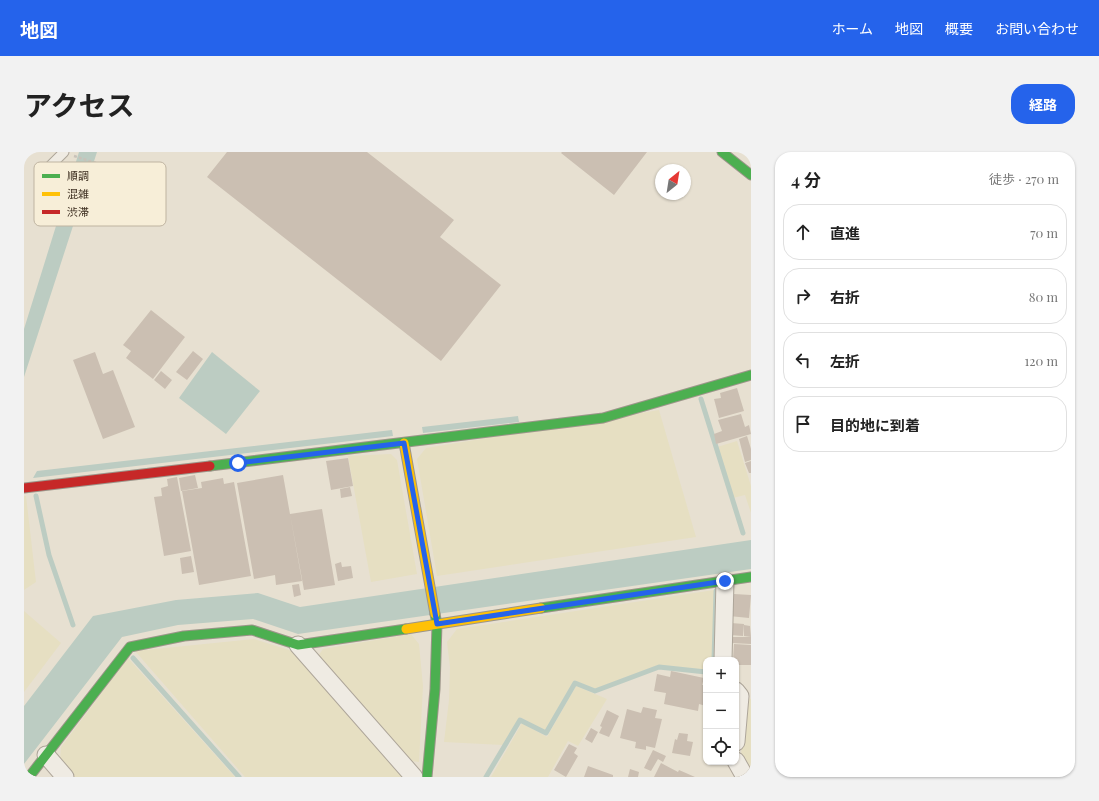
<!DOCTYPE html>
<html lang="ja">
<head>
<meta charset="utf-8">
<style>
  :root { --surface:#fff; --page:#f2f2f2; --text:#222; --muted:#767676; --line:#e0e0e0; --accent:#2563eb }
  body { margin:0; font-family:"Playfair Display","Noto Sans JP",serif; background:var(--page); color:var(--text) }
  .controls { position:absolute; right:12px; bottom:12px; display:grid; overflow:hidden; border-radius:8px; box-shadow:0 1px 3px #0004 }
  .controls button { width:36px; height:36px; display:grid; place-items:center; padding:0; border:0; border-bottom:1px solid var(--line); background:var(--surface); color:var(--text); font:20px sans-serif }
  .compass { position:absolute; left:631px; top:12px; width:36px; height:36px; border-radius:50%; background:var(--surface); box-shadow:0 1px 3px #0004; rotate:30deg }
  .stop { position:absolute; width:12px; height:12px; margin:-9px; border:3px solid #2563eb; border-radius:50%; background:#fff }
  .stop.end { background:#2563eb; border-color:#fff; box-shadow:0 1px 4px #0008 }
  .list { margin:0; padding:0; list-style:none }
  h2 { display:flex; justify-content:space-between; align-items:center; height:52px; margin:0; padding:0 16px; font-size:17px }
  h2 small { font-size:13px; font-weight:400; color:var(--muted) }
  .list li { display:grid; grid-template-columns:26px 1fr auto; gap:12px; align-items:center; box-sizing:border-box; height:56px; margin:0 8px 8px; padding:0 8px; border:1px solid var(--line); border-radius:16px }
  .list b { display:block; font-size:15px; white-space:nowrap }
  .list em { font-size:13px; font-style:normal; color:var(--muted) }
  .icon { flex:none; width:22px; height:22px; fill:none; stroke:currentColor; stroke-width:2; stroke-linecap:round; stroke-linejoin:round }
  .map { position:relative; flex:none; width:727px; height:625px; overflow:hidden; border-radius:16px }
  header { display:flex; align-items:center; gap:24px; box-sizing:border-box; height:56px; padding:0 20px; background:var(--accent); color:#fff }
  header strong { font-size:19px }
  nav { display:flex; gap:22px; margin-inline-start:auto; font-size:14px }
  .intro { display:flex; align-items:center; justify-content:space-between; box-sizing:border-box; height:96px; padding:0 24px }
  h1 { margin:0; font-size:28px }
  .button { padding:10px 18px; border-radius:16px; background:var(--accent); color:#fff; font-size:14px; font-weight:700 }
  main { display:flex; gap:24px; padding:0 24px }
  aside { flex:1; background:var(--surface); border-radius:16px; box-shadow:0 1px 3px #0004 }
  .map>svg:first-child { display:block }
  .farmland { fill:#e6dfc2 }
  .water { fill:#bcccc2 }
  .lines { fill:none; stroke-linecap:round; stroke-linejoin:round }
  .stream { stroke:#bcccc2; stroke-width:5 }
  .building { fill:#cbbfb2 }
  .lane-casing { stroke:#ada599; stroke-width:11 }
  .street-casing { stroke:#ada599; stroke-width:19 }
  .fast-casing { stroke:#9c958a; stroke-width:11 }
  .slow-casing { stroke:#9c958a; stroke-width:11 }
  .jam-casing { stroke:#9c958a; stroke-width:11 }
  .path { stroke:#c8c2b9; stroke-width:2.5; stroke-dasharray:3 2; stroke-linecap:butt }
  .lane { stroke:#efebe3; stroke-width:9 }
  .street { stroke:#efebe3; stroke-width:17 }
  .fast { stroke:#4caf50; stroke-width:9 }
  .slow { stroke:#ffc107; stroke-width:9 }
  .jam { stroke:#c62828; stroke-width:9 }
  .route { stroke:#2563eb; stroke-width:5 }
  .key { fill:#f7eed8; stroke:#bfb4a1; stroke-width:1 }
  .key-label { font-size:11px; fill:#3d2e20 }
</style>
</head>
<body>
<header>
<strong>地図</strong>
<nav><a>ホーム</a><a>地図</a><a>概要</a><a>お問い合わせ</a></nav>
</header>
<div class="intro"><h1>アクセス</h1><a class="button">経路</a></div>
<main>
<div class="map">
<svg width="727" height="625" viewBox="0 0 727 625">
  <rect width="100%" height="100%" fill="#e7e0d1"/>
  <path class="farmland" d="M 635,258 L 672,385 L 413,424 L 393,307 L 402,296 Z
    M 713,289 L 727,334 L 727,361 L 721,343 L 709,346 L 693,295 Z
    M 367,302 L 373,308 L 393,422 L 347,430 L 324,304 Z
    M 0,344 L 2,344 L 12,430 L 0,438 Z
    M 690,438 L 688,508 L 682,508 L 682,518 L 635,513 L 571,537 L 550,528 L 521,579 L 496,565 L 479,593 L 420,590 L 425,548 L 426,515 L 423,490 L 433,477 Z
    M 0,459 L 37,491 L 0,540 Z
    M 387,482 L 395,492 L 399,534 L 395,610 L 387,609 L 294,504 L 299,497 Z
    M 230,487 L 274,501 L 383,625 L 221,625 L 111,499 Z
    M 104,506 L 211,625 L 50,625 L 36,609 L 37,595 Z
    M 552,534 L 583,547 L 554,594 L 544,589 L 524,625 L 467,625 L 498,571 L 523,585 Z
    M 722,546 L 727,547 L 727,623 L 717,604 Z"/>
  <path class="water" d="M 55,0 L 73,0 L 0,225 L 0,177 Z
    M 188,200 L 236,239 L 202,282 L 155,246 Z
    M 494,264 L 495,270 L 399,281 L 398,275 Z
    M 368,278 L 369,284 L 9,326 L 13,319 Z
    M 727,388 L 727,417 L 274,482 L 229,467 L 154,473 L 98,485 L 0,612 L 0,554 L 69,464 L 152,448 L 234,441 L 276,455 Z"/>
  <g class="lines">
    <path class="stream" d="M 677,247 L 719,381
      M 12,344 L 25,403 L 49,473
      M 109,506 L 215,625
      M 690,508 L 692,439
      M 462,625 L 496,568 L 522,581 L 551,531 L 571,539 L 635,515 L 682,520"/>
  </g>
  <path class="building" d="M 203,0 L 343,0 L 430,68 L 416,85 L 477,133 L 417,209 L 183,25 Z
    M 538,0 L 623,0 L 590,43 L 537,1 Z
    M 127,158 L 161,185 L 129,227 L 102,206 L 107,199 L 99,193 Z
    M 169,199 L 179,207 L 163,228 L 152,220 Z
    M 71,200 L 79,222 L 89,218 L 111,275 L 79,287 L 49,208 Z
    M 137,219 L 148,228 L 141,237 L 130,228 Z
    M 713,236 L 720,259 L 695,266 L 690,247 L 697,246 L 696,241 Z
    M 717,262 L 721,275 L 725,273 L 727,282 L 692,292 L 690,282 L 698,279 L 694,268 Z
    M 723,284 L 727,297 L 727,308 L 721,310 L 715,287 Z
    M 324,306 L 329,334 L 307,338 L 302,309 Z
    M 727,309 L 727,321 L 725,321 L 721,311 Z
    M 171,323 L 174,336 L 157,339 L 155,326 Z
    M 259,323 L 278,429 L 252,433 L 251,423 L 230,427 L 213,331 Z
    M 153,325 L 167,399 L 140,404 L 130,345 L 138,344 L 137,336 L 144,334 L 143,327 Z
    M 199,326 L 200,332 L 210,330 L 227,424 L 175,433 L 158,339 L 178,336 L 177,330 Z
    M 326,335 L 328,344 L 317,346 L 316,337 Z
    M 298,357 L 311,433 L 280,438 L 266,362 Z
    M 167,404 L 170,420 L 158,422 L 156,406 Z
    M 317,410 L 318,415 L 327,414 L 329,426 L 314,429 L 311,412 Z
    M 275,432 L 277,443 L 270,445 L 268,433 Z
    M 710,442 L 727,443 L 725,466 L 705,464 L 707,451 L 710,451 Z
    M 707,471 L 720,472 L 719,484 L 706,483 Z
    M 720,473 L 726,474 L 727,485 L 720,484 Z
    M 708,485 L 727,485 L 727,492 L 708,491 Z
    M 710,492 L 727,493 L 727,513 L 713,513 L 712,508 L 709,508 Z
    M 647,519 L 680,526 L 678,533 L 682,533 L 682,554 L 675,552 L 674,559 L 640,552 L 642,541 L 630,539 L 633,522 L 646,525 Z
    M 619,555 L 633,558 L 631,566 L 638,567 L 631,596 L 622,594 L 622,598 L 611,596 L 612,590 L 596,586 L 603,557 L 617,561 Z
    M 583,558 L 595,564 L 585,585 L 575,581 L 578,575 L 576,574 Z
    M 567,576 L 574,580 L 568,591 L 561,587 Z
    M 655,581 L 664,582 L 663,589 L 669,590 L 666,604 L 648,601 L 651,587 L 653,588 Z
    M 545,592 L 553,596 L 550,601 L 554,604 L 542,625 L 530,618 Z
    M 629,598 L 642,604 L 639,610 L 634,607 L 627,619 L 620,616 Z
    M 637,611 L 654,620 L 655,618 L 671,625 L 630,625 Z
    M 564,614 L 589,623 L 589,625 L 560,625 Z
    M 606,617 L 615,620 L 614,625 L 604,625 Z"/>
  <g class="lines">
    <g class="lane-casing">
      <path id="lane" d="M 16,24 L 40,0"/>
    </g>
    <g class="street-casing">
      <path id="street" d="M 274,493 L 390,625
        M 699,508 L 701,429
        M 712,539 L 716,544 L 712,590
        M 22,603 L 41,625
        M 712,609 L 721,625"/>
    </g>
    <g class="fast-casing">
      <path id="fast" d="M 698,0 L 727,23
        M 186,314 L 579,266 L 727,223
        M 517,456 L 727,425
        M 5,625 L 106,495 L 160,484 L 228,478 L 274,493 L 382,477
        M 403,625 L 411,537 L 413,472 L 411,462"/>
    </g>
    <g class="slow-casing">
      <path id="slow" d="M 380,291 L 411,462
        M 382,477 L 517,456"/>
    </g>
    <g class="jam-casing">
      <path id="jam" d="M 0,336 L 186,314"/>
    </g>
    <path class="path" d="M 50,4 L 78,13"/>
    <use href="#lane" class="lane"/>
    <use href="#street" class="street"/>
    <use href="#fast" class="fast"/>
    <use href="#slow" class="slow"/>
    <use href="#jam" class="jam"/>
  </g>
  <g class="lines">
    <path class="route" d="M 214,311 L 380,291 L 413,472 L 701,429"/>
  </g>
  <rect x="10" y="10" width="132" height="64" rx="6" class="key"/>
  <rect x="18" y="22" width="18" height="4" fill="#4caf50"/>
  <rect x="18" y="40" width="18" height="4" fill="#ffc107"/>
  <rect x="18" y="58" width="18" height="4" fill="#c62828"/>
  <g class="key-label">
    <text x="43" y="28">順調</text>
    <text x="43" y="46">混雑</text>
    <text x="43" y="64">渋滞</text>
  </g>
</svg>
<div class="controls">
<button>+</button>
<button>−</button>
<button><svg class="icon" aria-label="locate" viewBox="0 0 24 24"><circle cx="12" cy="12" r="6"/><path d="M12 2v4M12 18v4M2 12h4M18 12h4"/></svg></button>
</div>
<svg class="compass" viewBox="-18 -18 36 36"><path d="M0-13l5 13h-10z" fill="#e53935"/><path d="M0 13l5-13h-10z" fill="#767676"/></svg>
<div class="stop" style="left:214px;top:311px"></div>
<div class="stop end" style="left:701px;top:429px"></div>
</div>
<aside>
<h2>4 分<small>徒歩 · 270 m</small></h2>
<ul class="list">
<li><svg class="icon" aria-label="ahead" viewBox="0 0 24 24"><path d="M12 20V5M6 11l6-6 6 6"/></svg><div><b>直進</b></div><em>70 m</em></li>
<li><svg class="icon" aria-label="right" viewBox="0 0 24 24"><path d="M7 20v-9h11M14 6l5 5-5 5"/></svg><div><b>右折</b></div><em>80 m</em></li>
<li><svg class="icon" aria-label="left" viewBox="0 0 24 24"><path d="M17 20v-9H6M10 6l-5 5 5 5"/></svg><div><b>左折</b></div><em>120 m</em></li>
<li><svg class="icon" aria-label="arrive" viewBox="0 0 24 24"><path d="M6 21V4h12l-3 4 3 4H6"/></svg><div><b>目的地に到着</b></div></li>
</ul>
</aside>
</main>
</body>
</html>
